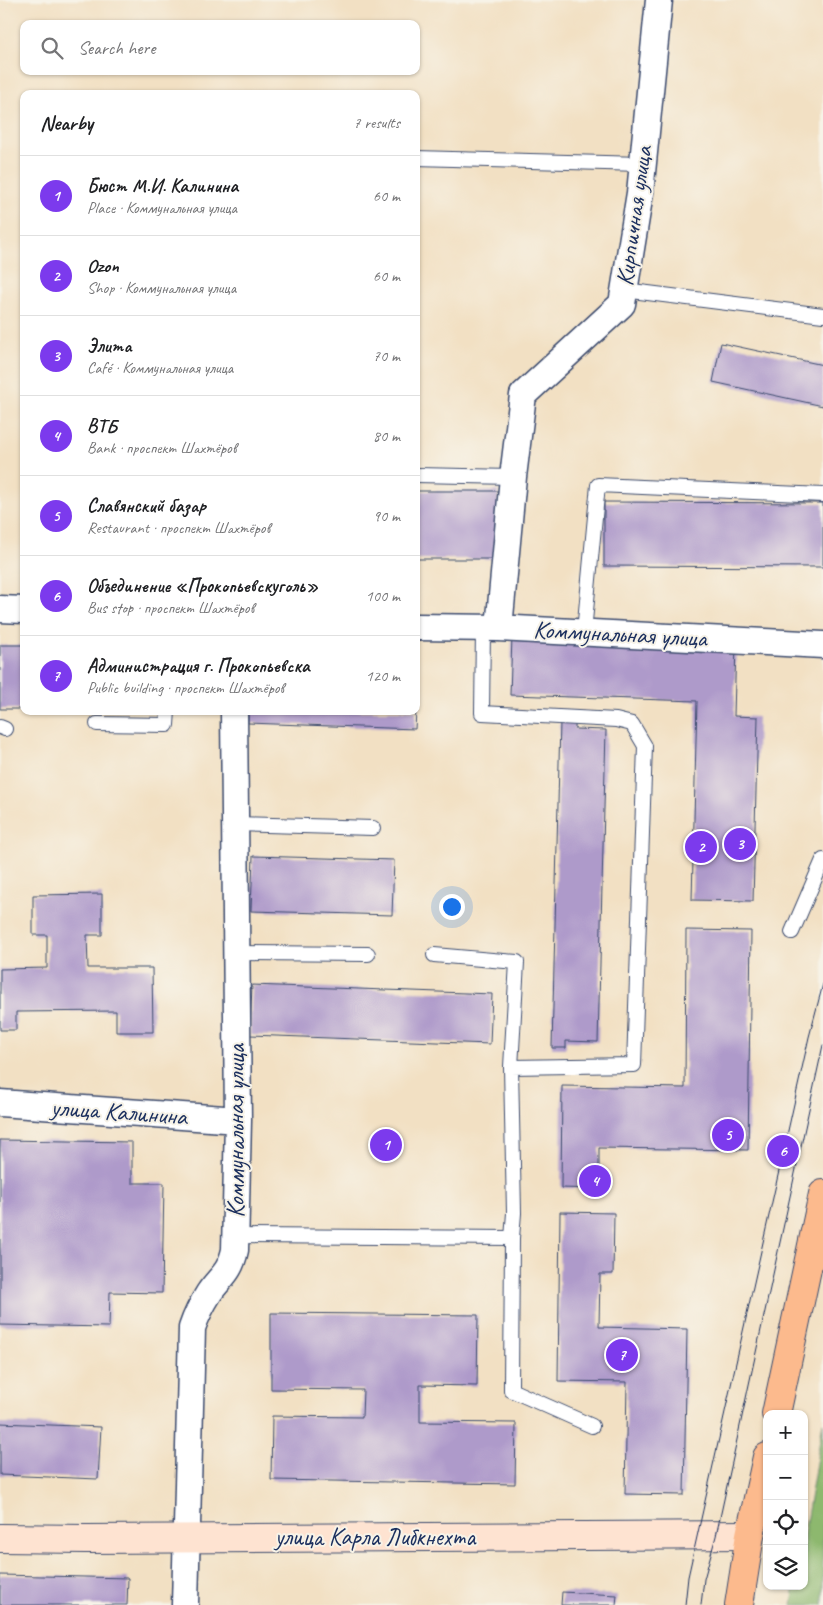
<!DOCTYPE html>
<html lang="en">
<head>
<meta charset="utf-8">
<style>
  :root { --surface:#fff; --page:#f2f2f2; --text:#202124; --muted:#757577; --line:#e0e0e0; --accent:#7c3aed }
  body { margin:0; font-family:Caveat,sans-serif; background:var(--page); color:var(--text) }
  .controls { position:absolute; right:15px; bottom:15px; display:grid; overflow:hidden; border-radius:10px; box-shadow:0 1px 4px #0004 }
  .controls button { width:45px; height:45px; display:grid; place-items:center; padding:0; border:0; border-bottom:1px solid var(--line); background:var(--surface); color:var(--text); font:25px sans-serif }
  .you { position:absolute; left:451px; top:906px; width:18px; height:18px; margin:-12px; border:4px solid #fff; border-radius:50%; background:#1a73e8; box-shadow:0 0 0 8px #1a73e833 }
  .badge { display:grid; place-items:center; width:32px; height:32px; border-radius:50%; background:var(--accent); color:#fff; font-size:16px; font-weight:700 }
  .pin { position:absolute; translate:-50% -50%; border:2px solid #fff; box-shadow:0 1px 5px #0006 }
  .list { margin:0; padding:0; list-style:none }
  h2 { display:flex; justify-content:space-between; align-items:center; height:65px; margin:0; padding:0 20px; font-size:21px }
  h2 small { font-size:16px; font-weight:400; color:var(--muted) }
  .list li { display:grid; grid-template-columns:32px 1fr auto; gap:15px; align-items:center; box-sizing:border-box; height:80px; padding:0 20px; border-top:1px solid var(--line) }
  .list b { display:block; font-size:19px; white-space:nowrap }
  .list p { margin:0; font-size:16px; white-space:nowrap; color:var(--muted) }
  .list em { font-size:16px; font-style:normal; color:var(--muted) }
  .icon { flex:none; width:28px; height:28px; fill:none; stroke:currentColor; stroke-width:2; stroke-linecap:round; stroke-linejoin:round }
  .map { position:relative; flex:none; width:823px; height:1605px; overflow:hidden }
  .search { position:absolute; background:var(--surface); box-shadow:0 1px 4px #0004; left:20px; top:20px; width:400px; height:55px; display:flex; align-items:center; gap:12px; box-sizing:border-box; padding:0 18px; border-radius:10px; color:var(--muted); font-size:19px }
  .panel { position:absolute; background:var(--surface); box-shadow:0 1px 4px #0004; left:20px; top:90px; width:400px; height:625px; border-radius:10px }
  .map>svg:first-child { display:block }
  .forest { fill:#8db86e; stroke:#547466 }
  .building { fill:#ae9aca }
  .lines { fill:none; stroke-linecap:round; stroke-linejoin:round }
  .lane-casing { stroke:#3b4a6d; stroke-width:16 }
  .street-casing { stroke:#3b4a6d; stroke-width:29 }
  .secondary-casing { stroke:#3b4a6d; stroke-width:30 }
  .primary-casing { stroke:#3b4a6d; stroke-width:30 }
  .lane { stroke:#fff; stroke-width:14 }
  .street { stroke:#fff; stroke-width:26 }
  .secondary { stroke:#fee3d1; stroke-width:28 }
  .primary { stroke:#fcba8d; stroke-width:28 }
  .tram { stroke:#1b2f5e; stroke-width:1 }
  .labels { text-anchor:middle; dominant-baseline:central; stroke-width:4; stroke-linejoin:round; paint-order:stroke }
  .street-label { font-size:25px; fill:#1b2f5e; stroke:#f7f3e8 }
</style>
</head>
<body>
<div class="map">
<svg width="823" height="1605" viewBox="0 0 823 1605">
  <rect width="100%" height="100%" fill="#f7f3e8"/>
  <filter id="ink" filterUnits="userSpaceOnUse"><feTurbulence type="fractalNoise" baseFrequency=".02" numOctaves="2"/><feDisplacementMap in="SourceGraphic" scale="10" xChannelSelector="R" yChannelSelector="G"/><feConvolveMatrix kernelMatrix="1 2 1 2 8 2 1 2 1" color-interpolation-filters="sRGB"/></filter>
  <filter id="wash" filterUnits="userSpaceOnUse"><feTurbulence type="fractalNoise" baseFrequency=".0096" numOctaves="4" result="noise"/><feDisplacementMap in="SourceGraphic" scale="20" xChannelSelector="R" yChannelSelector="G"/><feGaussianBlur stdDeviation="1.12" result="paint"/><feColorMatrix in="noise" values="0 0 0 0 0 0 0 0 0 0 0 0 0 0 0 0 0 1.4 0 .05"/><feComposite in="paint" operator="in"/></filter>
  <g filter="url(#wash)">
    <rect width="100%" height="100%" fill="#f2e0c3"/>
    <path class="forest" d="M 823,1422 L 823,1605 L 792,1605 L 795,1586 L 804,1586 L 804,1534 Z"/>
    <g id="blocks">
      <path class="building" d="M 721,343 L 823,365 L 823,406 L 713,382 Z
        M 416,491 L 498,491 L 498,559 L 416,559 Z
        M 604,502 L 823,503 L 823,567 L 604,566 Z
        M 512,637 L 736,643 L 734,716 L 758,717 L 753,901 L 692,900 L 697,701 L 510,695 Z
        M 0,645 L 24,645 L 24,709 L 0,709 Z
        M 248,711 L 416,711 L 415,729 L 248,723 Z
        M 560,722 L 575,723 L 575,729 L 606,730 L 598,1042 L 566,1041 L 566,1048 L 552,1048 Z
        M 253,856 L 394,860 L 392,915 L 251,911 Z
        M 102,894 L 102,935 L 87,935 L 88,968 L 152,968 L 153,1032 L 116,1032 L 116,1011 L 16,1012 L 16,1030 L 0,1030 L 0,969 L 47,968 L 47,935 L 33,935 L 33,895 Z
        M 686,930 L 751,931 L 748,1150 L 599,1148 L 599,1189 L 561,1188 L 562,1086 L 685,1088 Z
        M 252,985 L 492,994 L 490,1044 L 250,1035 Z
        M 0,1140 L 132,1142 L 132,1183 L 164,1183 L 162,1293 L 110,1292 L 109,1327 L 0,1325 Z
        M 560,1212 L 614,1213 L 613,1274 L 600,1274 L 599,1327 L 687,1329 L 684,1495 L 625,1494 L 627,1382 L 558,1381 Z
        M 271,1313 L 478,1315 L 477,1386 L 420,1385 L 420,1422 L 516,1423 L 515,1484 L 271,1480 L 272,1416 L 362,1417 L 363,1390 L 271,1389 Z
        M 0,1423 L 101,1427 L 98,1479 L 0,1475 Z
        M 0,1575 L 128,1578 L 127,1605 L 0,1605 Z
        M 562,1592 L 617,1595 L 616,1605 L 561,1605 Z"/>
    </g>
  </g>
  <g filter="url(#ink)">
    <use href="#blocks" fill-opacity="0" stroke="#3b4a6d" stroke-width="1"/>
    <g class="lines">
      <g class="lane-casing">
        <path id="lane" d="M 416,158 L 642,164
          M 624,290 L 823,315
          M 416,475 L 513,477
          M 584,632 L 598,485 L 823,495
          M 97,724 L 167,725 L 168,711
          M 0,727 L 5,729
          M 235,824 L 373,828
          M 792,932 L 823,860
          M 236,953 L 368,954
          M 434,955 L 517,962 L 511,1067
          M 235,1236 L 512,1238 L 514,1213 L 511,1067 L 634,1065 L 645,746 L 632,724 L 616,720 L 482,713 L 483,629
          M 512,1238 L 511,1390 L 592,1426"/>
      </g>
      <g class="street-casing">
        <path id="street" d="M 0,609 L 24,610
          M 416,627 L 499,628 L 823,645
          M 499,628 L 513,477 L 523,395 L 622,304 L 640,193 L 659,0
          M 0,1103 L 238,1120
          M 185,1605 L 192,1328 C 196,1316 202,1304 209,1293 C 221,1276 230,1273 235,1250 L 238,1120 L 234,711"/>
      </g>
      <g class="secondary-casing">
        <path id="secondary" d="M 0,1538 L 86,1539 L 750,1535"/>
      </g>
      <g class="primary-casing">
        <path id="primary" d="M 776,1414 L 823,1194
          M 739,1605 L 750,1535 L 767,1457"/>
      </g>
      <use href="#lane" class="lane"/>
      <use href="#street" class="street"/>
      <use href="#secondary" class="secondary"/>
      <use href="#primary" class="primary"/>
      <path class="tram" d="M 685,1605 L 688,1577 L 809,1037 L 823,984
        M 701,1605 L 704,1579 L 716,1536 L 823,1045"/>
    </g>
  </g>
  <g class="labels">
    <g class="street-label">
      <text transform="translate(634 216) rotate(-82)">Кирпичная улица</text>
      <text transform="translate(620 634) rotate(3)">Коммунальная улица</text>
      <text transform="translate(119 1112) rotate(4)">улица Калинина</text>
      <text transform="translate(236 1131) rotate(-90)">Коммунальная улица</text>
      <text x="375" y="1537">улица Карла Либкнехта</text>
    </g>
  </g>
</svg>
<div class="controls">
<button>+</button>
<button>−</button>
<button><svg class="icon" aria-label="locate" viewBox="0 0 24 24"><circle cx="12" cy="12" r="6"/><path d="M12 2v4M12 18v4M2 12h4M18 12h4"/></svg></button>
<button><svg class="icon" aria-label="layers" viewBox="0 0 24 24"><path d="M12 4l9 5-9 5-9-5zM3 14l9 5 9-5"/></svg></button>
</div>
<div class="you"></div>
<div class="pin badge" style="left:386px;top:1145px">1</div>
<div class="pin badge" style="left:701px;top:847px">2</div>
<div class="pin badge" style="left:740px;top:844px">3</div>
<div class="pin badge" style="left:595px;top:1181px">4</div>
<div class="pin badge" style="left:728px;top:1135px">5</div>
<div class="pin badge" style="left:783px;top:1151px">6</div>
<div class="pin badge" style="left:622px;top:1355px">7</div>
<div class="search"><svg class="icon" aria-label="search" viewBox="0 0 24 24"><circle cx="10" cy="10" r="6"/><path d="M15 15l6 6"/></svg>Search here</div>
<section class="panel">
<h2>Nearby<small>7 results</small></h2>
<ul class="list">
<li><span class="badge">1</span><div><b>Бюст М.И. Калинина</b><p>Place · Коммунальная улица</p></div><em>60 m</em></li>
<li><span class="badge">2</span><div><b>Ozon</b><p>Shop · Коммунальная улица</p></div><em>60 m</em></li>
<li><span class="badge">3</span><div><b>Элита</b><p>Café · Коммунальная улица</p></div><em>70 m</em></li>
<li><span class="badge">4</span><div><b>ВТБ</b><p>Bank · проспект Шахтёров</p></div><em>80 m</em></li>
<li><span class="badge">5</span><div><b>Славянский базар</b><p>Restaurant · проспект Шахтёров</p></div><em>90 m</em></li>
<li><span class="badge">6</span><div><b>Объединение «Прокопьевскуголь»</b><p>Bus stop · проспект Шахтёров</p></div><em>100 m</em></li>
<li><span class="badge">7</span><div><b>Администрация г. Прокопьевска</b><p>Public building · проспект Шахтёров</p></div><em>120 m</em></li>
</ul>
</section>
</div>
</body>
</html>
